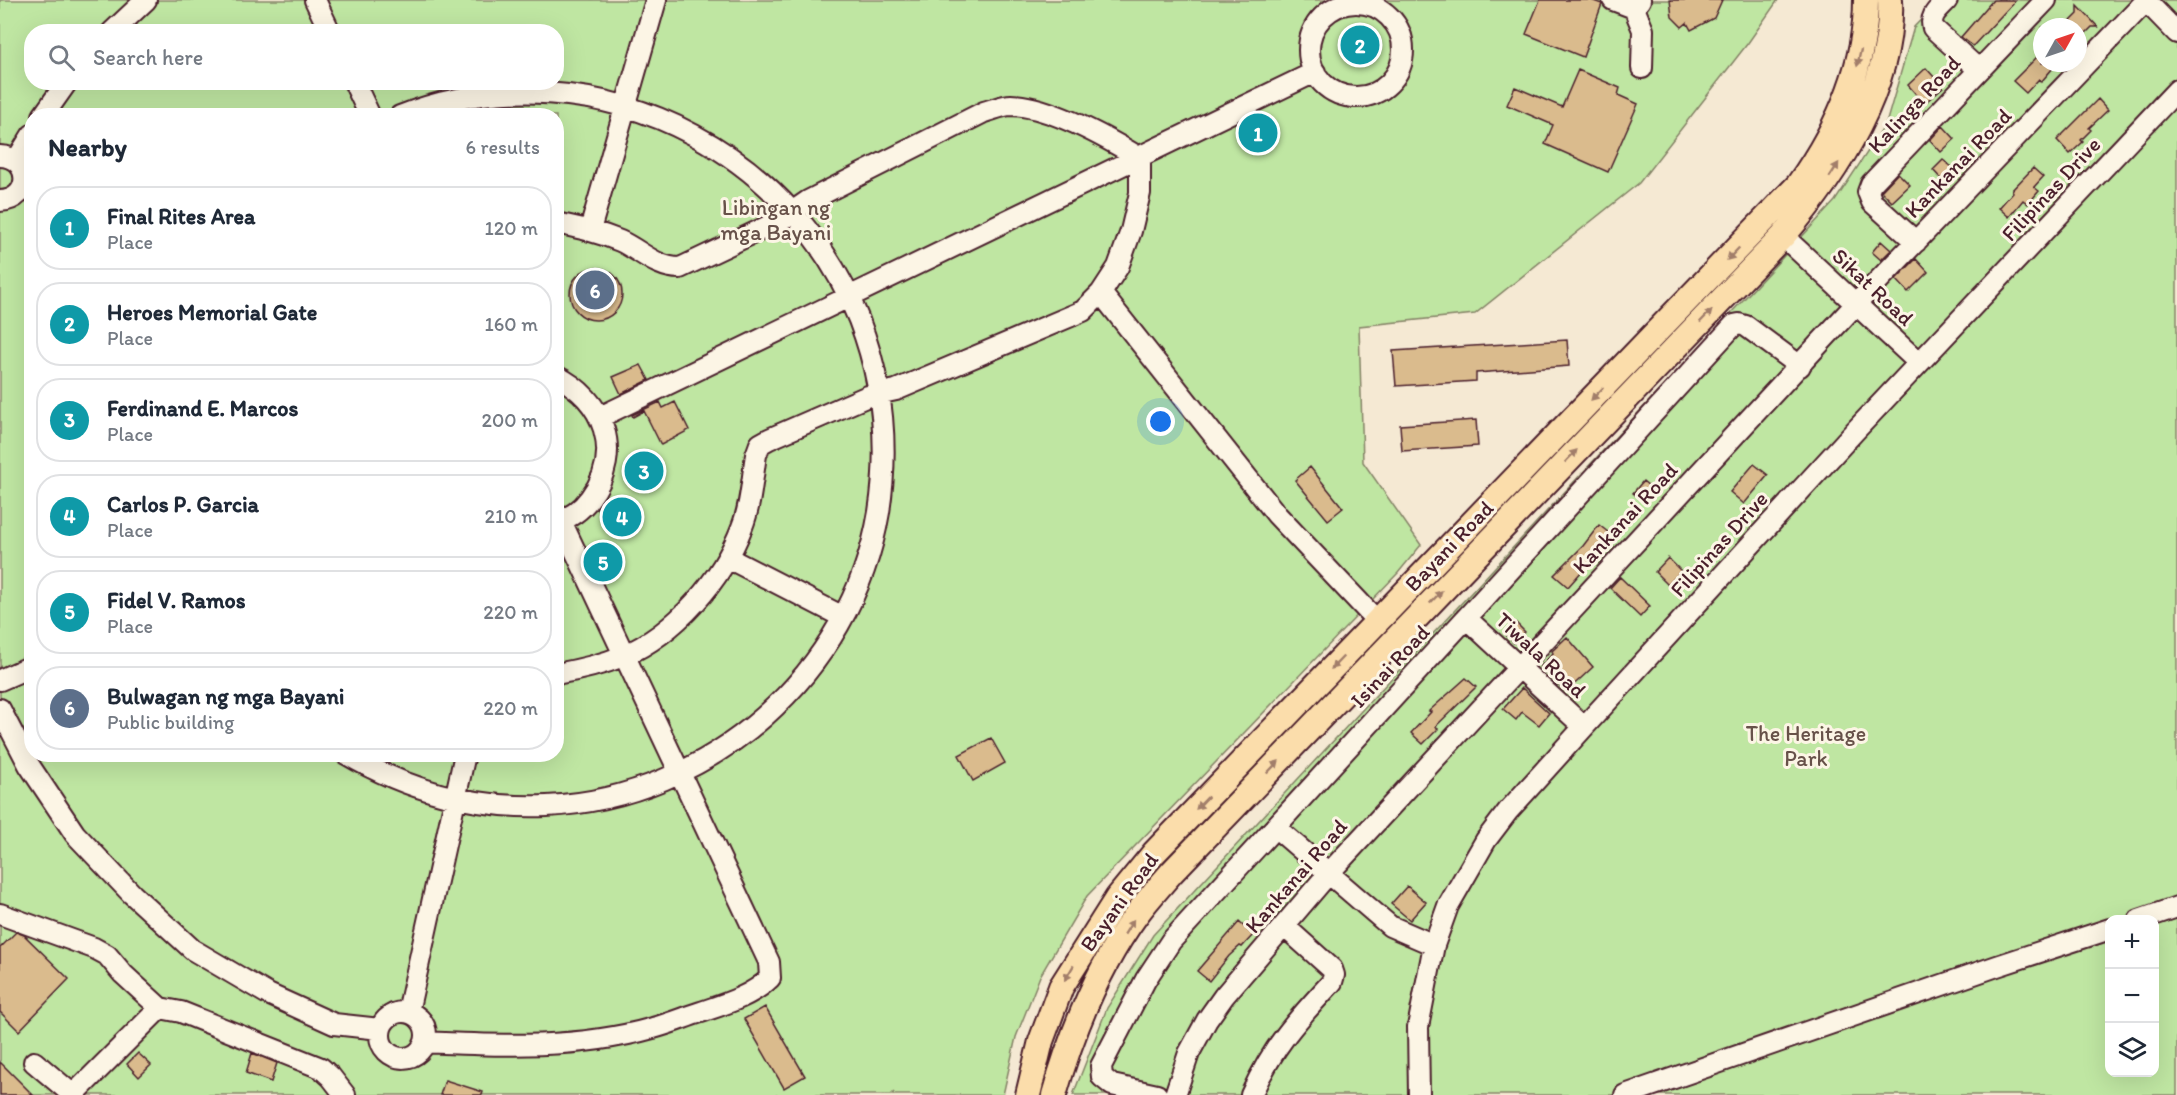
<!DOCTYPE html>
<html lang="en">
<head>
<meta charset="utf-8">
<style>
  :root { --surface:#fff; --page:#f2f2f3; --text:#1f2937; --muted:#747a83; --line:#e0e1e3; --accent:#0f766e }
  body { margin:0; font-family:Itim,sans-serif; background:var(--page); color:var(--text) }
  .controls { position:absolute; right:18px; bottom:18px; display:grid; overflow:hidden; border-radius:12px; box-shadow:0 6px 24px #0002 }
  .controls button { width:54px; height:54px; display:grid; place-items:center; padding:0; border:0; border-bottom:2px solid var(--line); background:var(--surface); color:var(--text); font:30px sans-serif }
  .compass { position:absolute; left:2033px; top:18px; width:54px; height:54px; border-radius:50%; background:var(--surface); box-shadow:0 6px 24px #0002; rotate:50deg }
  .you { position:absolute; left:1161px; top:422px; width:21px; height:21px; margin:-15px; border:4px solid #fff; border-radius:50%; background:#1a73e8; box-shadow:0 0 0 9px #1a73e833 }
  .badge { display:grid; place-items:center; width:39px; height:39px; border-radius:50%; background:var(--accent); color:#fff; font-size:20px; font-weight:700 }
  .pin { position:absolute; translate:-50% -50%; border:3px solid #fff; box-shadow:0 2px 6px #0006 }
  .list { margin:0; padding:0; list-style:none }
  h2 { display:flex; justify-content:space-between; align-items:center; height:78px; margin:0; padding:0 24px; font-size:26px }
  h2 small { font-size:20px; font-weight:400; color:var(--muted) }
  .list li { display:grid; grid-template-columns:39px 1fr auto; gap:18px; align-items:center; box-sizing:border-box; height:84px; margin:0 12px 12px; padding:0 12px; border:2px solid var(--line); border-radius:24px }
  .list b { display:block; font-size:22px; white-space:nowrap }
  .list p { margin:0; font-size:20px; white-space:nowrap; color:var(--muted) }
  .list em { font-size:20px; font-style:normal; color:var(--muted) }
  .icon { flex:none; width:33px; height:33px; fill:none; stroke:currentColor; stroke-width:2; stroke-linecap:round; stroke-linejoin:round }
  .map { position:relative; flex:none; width:2177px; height:1095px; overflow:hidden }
  .search { position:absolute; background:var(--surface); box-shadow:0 6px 24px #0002; left:24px; top:24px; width:540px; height:66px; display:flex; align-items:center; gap:15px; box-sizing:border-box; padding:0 21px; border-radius:24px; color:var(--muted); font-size:22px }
  .panel { position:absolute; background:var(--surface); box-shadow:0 6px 24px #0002; left:24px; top:108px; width:540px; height:654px; border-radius:24px }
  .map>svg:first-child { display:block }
  .green { fill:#bfe6a2; stroke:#848266; stroke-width:1.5; fill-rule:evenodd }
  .building { fill:#dabb8d; stroke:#4a1f2b; stroke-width:1.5 }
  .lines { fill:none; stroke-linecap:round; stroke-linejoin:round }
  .minor-casing { stroke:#4a1f2b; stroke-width:24 }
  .major-casing { stroke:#4a1f2b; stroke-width:28 }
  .minor { stroke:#fcf5e5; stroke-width:20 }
  .major { stroke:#fbddab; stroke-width:24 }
  .oneway { fill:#a27e6b }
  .labels { text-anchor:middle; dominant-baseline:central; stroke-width:6; stroke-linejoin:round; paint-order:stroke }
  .street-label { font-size:22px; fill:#4a1f2b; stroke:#fcf5e5 }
  .park-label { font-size:22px; fill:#675149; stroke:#fcf5e5 }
</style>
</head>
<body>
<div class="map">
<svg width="2177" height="1095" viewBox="0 0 2177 1095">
  <rect width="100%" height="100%" fill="#f5e9d3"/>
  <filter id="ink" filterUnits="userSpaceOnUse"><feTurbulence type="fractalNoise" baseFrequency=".0167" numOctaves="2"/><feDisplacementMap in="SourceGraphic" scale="12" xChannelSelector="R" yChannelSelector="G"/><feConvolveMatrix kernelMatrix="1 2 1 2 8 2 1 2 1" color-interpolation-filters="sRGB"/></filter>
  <g filter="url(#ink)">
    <path class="green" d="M 0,0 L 1778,0 L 1748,43 L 1639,183 L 1475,314 L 1359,326 L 1363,462 L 1421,545 L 1398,573 L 1087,896 L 1040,976 L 1016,1037 L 1003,1095 L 892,1095 L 894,1092 L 891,1095 L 0,1095 ZM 32,32 L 556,32 L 556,82 L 32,82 ZM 32,116 L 556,116 L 556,754 L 32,754 Z
      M 1940,0 L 2177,0 L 2177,1095 L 1073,1095 L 1107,1008 L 1153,935 L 1835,201 L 1886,124 L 1914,27 ZM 2042,27 L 2078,27 L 2078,63 L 2042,63 ZM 2110,920 L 2154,920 L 2154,1072 L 2110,1072 Z"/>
    <path class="building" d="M 1540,0 L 1591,0 L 1602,4 L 1583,57 L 1526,34 Z
      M 1670,0 L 1722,0 L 1714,18 L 1691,30 L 1687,23 L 1682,27 L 1672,17 Z
      M 1993,0 L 2016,0 L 1973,46 L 1961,37 Z
      M 2078,6 L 2098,27 L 2092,27 L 2078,41 L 2078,27 L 2065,27 L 2078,14 Z
      M 2039,55 L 2042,58 L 2042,63 L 2047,63 L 2053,68 L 2041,82 L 2039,79 L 2026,93 L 2013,81 Z
      M 1926,68 L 1943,87 L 1927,101 L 1922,101 L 1908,85 Z
      M 1578,70 L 1620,88 L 1618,95 L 1638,104 L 1608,172 L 1545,144 L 1553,125 L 1507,105 L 1515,87 L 1562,107 Z
      M 2098,99 L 2108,110 L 2089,128 L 2091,130 L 2081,140 L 2083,142 L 2070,154 L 2057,140 Z
      M 1260,121 L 1270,137 L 1255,145 L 1246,130 Z
      M 1943,126 L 1955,139 L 1941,152 L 1930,140 Z
      M 1943,160 L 1956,170 L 1945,183 L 1933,170 Z
      M 2033,168 L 2043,177 L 2034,187 L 2039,191 L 2028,204 L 2023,200 L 2009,217 L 1999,208 L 2013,192 L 2012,190 Z
      M 1898,173 L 1910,185 L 1892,202 L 1881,191 Z
      M 1881,241 L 1891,250 L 1881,260 L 1872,252 Z
      M 1916,259 L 1928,272 L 1908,292 L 1896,279 Z
      M570 294a26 26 0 1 1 52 0a26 26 0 1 1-52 0Z
      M 1567,340 L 1569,366 L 1476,373 L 1476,381 L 1396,386 L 1393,351 Z
      M 641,365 L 649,380 L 621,394 L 613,377 Z
      M 660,402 L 663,408 L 675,402 L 689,430 L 661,445 L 644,411 L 633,417 L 632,415 Z
      M 1476,420 L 1478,446 L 1402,451 L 1400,425 Z
      M 1754,464 L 1768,475 L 1744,504 L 1730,492 Z
      M 1310,467 L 1343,508 L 1328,520 L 1295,480 Z
      M 1643,481 L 1655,491 L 1645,503 L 1633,493 Z
      M 1599,525 L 1613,536 L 1568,587 L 1554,575 L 1583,546 Z
      M 1668,558 L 1681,571 L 1668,585 L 1655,572 Z
      M 1620,577 L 1650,606 L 1640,617 L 1610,588 Z
      M 1515,622 L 1525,632 L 1514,643 L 1504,633 Z
      M 1567,637 L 1593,667 L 1566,692 L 1540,667 L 1553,653 L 1552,651 Z
      M 1466,678 L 1476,687 L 1436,726 L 1438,729 L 1423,744 L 1411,733 L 1431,712 L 1429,711 Z
      M 1522,688 L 1549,713 L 1539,725 L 1522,712 L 1516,720 L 1503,709 Z
      M 991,738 L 1005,763 L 973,781 L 959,755 Z
      M 1407,886 L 1426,902 L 1410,920 L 1391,904 Z
      M 1239,922 L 1253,935 L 1242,947 L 1240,946 L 1229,956 L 1209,981 L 1197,971 Z
      M 16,932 L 24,935 L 69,979 L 19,1031 L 0,1012 L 0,948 Z
      M 765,1007 L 805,1076 L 784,1088 L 744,1019 Z
      M 138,1053 L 151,1065 L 139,1077 L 127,1064 Z
      M 252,1053 L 277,1063 L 271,1082 L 246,1073 Z
      M 0,1062 L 33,1095 L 0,1095 Z
      M 445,1080 L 483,1092 L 482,1095 L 440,1095 Z"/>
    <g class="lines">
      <g class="minor-casing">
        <path id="minor" d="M 315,0 L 330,32
          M 1613,0 L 1634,8 L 1640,0
          M 1947,0 C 1939,9 1929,15 1933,28 L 1979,70
          M 2145,0 L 2177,33
          M1309 50a47 47 0 1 1 94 0a47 47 0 1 1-94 0Z
          M 1634,8 L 1643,30 L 1642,68
          M 112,32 L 146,0
          M 354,82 L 370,116
          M 43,116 L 67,82
          M 0,156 C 32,157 33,200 0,201
          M 16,161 L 32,135
          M 556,223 C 579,228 599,232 620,241 C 640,250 656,268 680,268 L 779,221 L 808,201 L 984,112 C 992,110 1003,105 1011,105 C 1050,106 1107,138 1140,158 L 1140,193 L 1131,231 L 1118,267 L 1101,293 L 1083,311 L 896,390 L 868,396 L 769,439 L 760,444 L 756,455 C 752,479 751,505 742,527 C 722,580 676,633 623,656 C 601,665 579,670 556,674
          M 590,230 L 656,0
          M 1783,236 L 1918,362
          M 1916,242 L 1872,202 L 1868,192 L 1871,184 L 2046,0
          M 1101,293 L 1277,515 L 1377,621
          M 556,376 C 604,399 624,453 590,498 C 582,509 570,518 556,522
          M 600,417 L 1315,72
          M 728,558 L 843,617
          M 1466,618 L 1584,727
          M 0,680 L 32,666
          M 0,709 L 29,765 L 75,834 L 132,894 L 193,950 L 268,994 L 334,1024 L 380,1029
          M 346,754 C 407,790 476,809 547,806 C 710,798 852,674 879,512 C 889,447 883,382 859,320 C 828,241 769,175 694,135 C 604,86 495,79 400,116
          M 1275,827 L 1390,926 L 1434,945
          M 0,914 L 94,948 L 107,955 L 123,974 L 160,1008 L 181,1012 L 321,1068 L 331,1077 L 345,1095
          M 2139,920 L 2177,907
          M 408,1012 L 465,754
          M380 1035a23 23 0 1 1 46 0a23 23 0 1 1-46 0Z
          M 425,1042 C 501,1046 579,1049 653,1028 C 669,1024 685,1017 701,1012 C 725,1004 752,996 770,978 L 769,962 L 561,521
          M 34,1062 L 73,1095
          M 73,1095 L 160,1008
          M 1157,1095 L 1112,1085 L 1102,1077 L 1101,1066 L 1146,979 L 1171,941 L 1734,325 L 1739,324 L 1746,326 L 1800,366
          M 1175,1095 L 1189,1053 L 1207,1020 L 1224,996 L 1328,874 L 1856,304 L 2147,0
          M 1251,1095 C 1273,1046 1296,1021 1332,982 L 1334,975 L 1332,969 L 1284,926
          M 1419,1095 L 1418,1027 L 1434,945 L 1448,906 L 1486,840 L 1508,811 L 1584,727 L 1854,432 L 2177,90
          M 1625,1095 L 1997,966 L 2110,929"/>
      </g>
      <g class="major-casing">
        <path id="major" d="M 1028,1095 L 1041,1041 L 1061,987 L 1118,897 L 1154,853 L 1798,185 C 1837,130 1866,68 1866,0
          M 1054,1095 C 1072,1032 1097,969 1136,915 C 1147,900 1160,886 1172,872 L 1783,236 C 1837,174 1894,86 1890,0"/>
      </g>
      <use href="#minor" class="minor"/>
      <use href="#major" class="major"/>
    </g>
    <defs><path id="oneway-solid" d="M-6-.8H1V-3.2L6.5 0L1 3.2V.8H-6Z" transform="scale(1.5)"/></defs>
    <g class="oneway">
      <use href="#oneway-solid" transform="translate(1859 58) rotate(103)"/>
      <use href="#oneway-solid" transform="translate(1834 170) rotate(-57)"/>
      <use href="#oneway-solid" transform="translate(1733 254) rotate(134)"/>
      <use href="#oneway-solid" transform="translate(1706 316) rotate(-46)"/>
      <use href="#oneway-solid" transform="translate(1597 394) rotate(134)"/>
      <use href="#oneway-solid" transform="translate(1571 456) rotate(-46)"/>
      <use href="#oneway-solid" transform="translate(1436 597) rotate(-46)"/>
      <use href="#oneway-solid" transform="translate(1337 663) rotate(134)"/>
      <use href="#oneway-solid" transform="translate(1273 767) rotate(-46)"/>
      <use href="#oneway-solid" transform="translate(1202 803) rotate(134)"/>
      <use href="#oneway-solid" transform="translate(1129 927) rotate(-58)"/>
      <use href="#oneway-solid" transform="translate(1069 973) rotate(121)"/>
    </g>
  </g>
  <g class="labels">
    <g class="street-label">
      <text transform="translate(1914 104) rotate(-47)">Kalinga Road</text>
      <text transform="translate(1958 163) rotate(-46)">Kankanai Road</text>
      <text transform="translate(2051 189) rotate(-47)">Filipinas Drive</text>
      <text transform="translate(1873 287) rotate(43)">Sikat Road</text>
      <text transform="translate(1625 518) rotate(-47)">Kankanai Road</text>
      <text transform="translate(1719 544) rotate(-48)">Filipinas Drive</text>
      <text transform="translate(1449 546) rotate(-46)">Bayani Road</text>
      <text transform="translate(1541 655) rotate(43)">Tiwala Road</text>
      <text transform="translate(1390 666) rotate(-47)">Isinai Road</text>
      <text transform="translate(1296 876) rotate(-49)">Kankanai Road</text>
      <text transform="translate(1119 902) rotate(-54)">Bayani Road</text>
    </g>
    <g class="park-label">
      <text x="776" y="207">Libingan ng<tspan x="776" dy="25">mga Bayani</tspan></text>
      <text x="1806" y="733">The Heritage<tspan x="1806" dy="25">Park</tspan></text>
    </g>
  </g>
</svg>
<div class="controls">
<button>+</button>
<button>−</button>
<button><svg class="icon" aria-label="layers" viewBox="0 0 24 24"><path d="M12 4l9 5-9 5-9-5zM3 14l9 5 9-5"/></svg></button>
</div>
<svg class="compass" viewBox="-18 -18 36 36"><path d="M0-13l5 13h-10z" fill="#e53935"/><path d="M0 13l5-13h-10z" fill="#747a83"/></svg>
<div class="you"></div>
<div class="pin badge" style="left:1258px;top:133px;background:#0f9aa8">1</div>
<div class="pin badge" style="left:1360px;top:45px;background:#0f9aa8">2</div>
<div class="pin badge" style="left:644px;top:471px;background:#0f9aa8">3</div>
<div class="pin badge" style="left:622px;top:517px;background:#0f9aa8">4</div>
<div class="pin badge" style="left:603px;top:562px;background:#0f9aa8">5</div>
<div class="pin badge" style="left:595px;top:290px;background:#5c6f8a">6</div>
<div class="search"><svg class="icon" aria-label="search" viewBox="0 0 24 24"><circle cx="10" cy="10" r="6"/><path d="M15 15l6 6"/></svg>Search here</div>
<section class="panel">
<h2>Nearby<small>6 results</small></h2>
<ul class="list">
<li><span class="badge" style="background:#0f9aa8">1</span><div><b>Final Rites Area</b><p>Place</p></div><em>120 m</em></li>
<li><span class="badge" style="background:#0f9aa8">2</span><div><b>Heroes Memorial Gate</b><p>Place</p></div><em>160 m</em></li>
<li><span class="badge" style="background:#0f9aa8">3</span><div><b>Ferdinand E. Marcos</b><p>Place</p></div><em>200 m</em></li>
<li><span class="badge" style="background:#0f9aa8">4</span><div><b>Carlos P. Garcia</b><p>Place</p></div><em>210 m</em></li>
<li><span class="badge" style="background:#0f9aa8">5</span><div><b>Fidel V. Ramos</b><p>Place</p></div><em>220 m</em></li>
<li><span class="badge" style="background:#5c6f8a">6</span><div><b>Bulwagan ng mga Bayani</b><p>Public building</p></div><em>220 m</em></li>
</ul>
</section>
</div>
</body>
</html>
